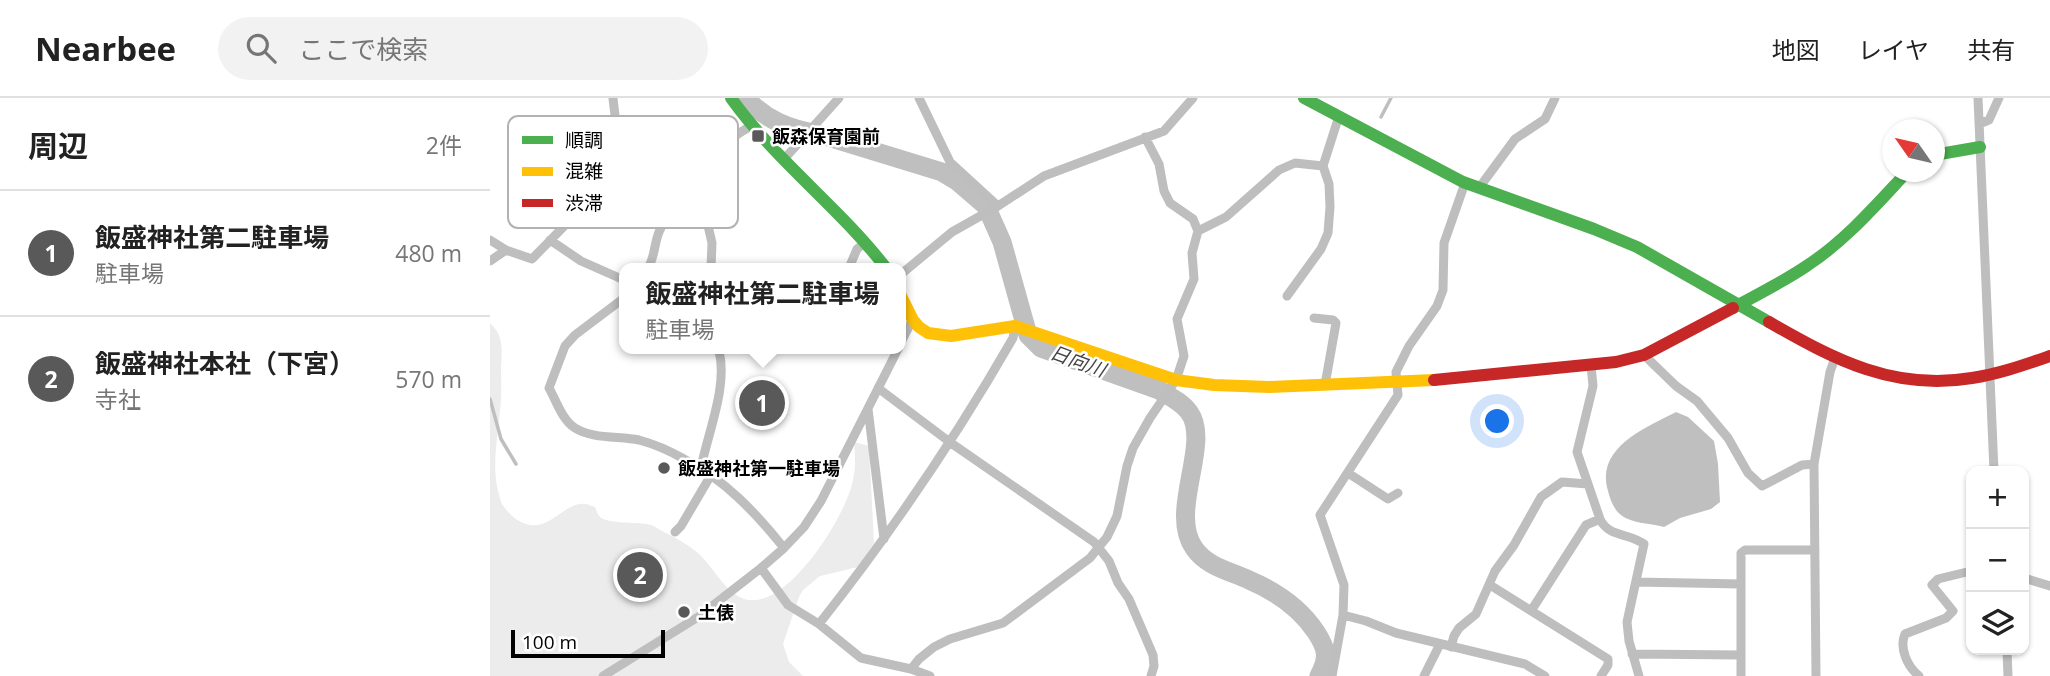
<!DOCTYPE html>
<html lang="ja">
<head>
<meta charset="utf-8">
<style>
  :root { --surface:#fff; --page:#f2f2f2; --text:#222; --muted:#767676; --line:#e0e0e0; --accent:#595959 }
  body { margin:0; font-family:"Open Sans","Noto Sans JP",sans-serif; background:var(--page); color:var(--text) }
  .controls { position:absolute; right:21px; bottom:21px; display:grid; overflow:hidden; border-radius:14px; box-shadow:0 2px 5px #0004 }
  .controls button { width:63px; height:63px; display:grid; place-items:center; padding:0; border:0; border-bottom:2px solid var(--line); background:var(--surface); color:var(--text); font:35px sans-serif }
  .compass { position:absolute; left:1392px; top:21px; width:63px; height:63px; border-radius:50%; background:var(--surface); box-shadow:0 2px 5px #0004; rotate:304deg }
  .scale { position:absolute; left:21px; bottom:18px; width:154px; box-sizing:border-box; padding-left:7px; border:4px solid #000; border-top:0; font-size:19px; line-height:24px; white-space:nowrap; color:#000; -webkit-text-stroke:5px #fff; paint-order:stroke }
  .you { position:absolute; left:1008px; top:324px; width:24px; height:24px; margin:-18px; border:5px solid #fff; border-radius:50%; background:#1a73e8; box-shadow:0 0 0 10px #1a73e833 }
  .badge { display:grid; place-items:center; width:46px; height:46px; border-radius:50%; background:var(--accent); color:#fff; font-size:23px; font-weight:700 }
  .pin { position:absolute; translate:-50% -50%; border:4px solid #fff; box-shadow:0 2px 7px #0006 }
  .popup { position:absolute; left:129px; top:165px; width:287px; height:91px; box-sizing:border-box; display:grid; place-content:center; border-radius:14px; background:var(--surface); filter:drop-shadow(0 2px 5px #0005); font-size:23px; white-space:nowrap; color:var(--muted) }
  .popup b { font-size:26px; color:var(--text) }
  .popup::after { content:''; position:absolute; left:50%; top:100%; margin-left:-14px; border:14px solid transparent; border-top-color:var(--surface) }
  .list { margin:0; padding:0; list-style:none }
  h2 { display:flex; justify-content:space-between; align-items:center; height:91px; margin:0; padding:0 28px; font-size:30px }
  h2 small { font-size:23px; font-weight:400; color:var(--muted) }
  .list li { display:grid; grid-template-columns:46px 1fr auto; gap:21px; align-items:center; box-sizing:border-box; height:126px; padding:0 28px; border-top:2px solid var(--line) }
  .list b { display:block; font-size:26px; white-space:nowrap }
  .list p { margin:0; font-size:23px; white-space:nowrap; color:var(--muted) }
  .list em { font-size:23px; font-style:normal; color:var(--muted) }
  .icon { flex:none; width:38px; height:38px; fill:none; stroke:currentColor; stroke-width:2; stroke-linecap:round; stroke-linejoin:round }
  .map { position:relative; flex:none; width:1560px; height:578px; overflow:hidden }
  header { display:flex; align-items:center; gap:42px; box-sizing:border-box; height:98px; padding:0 35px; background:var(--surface); border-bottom:2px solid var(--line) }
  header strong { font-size:33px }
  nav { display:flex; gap:38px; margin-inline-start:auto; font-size:24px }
  .search { width:490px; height:63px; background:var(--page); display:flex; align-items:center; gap:18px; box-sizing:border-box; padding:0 24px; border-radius:38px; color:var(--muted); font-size:26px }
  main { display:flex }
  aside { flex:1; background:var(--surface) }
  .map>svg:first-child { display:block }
  .green { fill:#ececec }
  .water { fill:#bfbfbf }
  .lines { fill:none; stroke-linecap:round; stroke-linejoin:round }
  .stream { stroke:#bfbfbf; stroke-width:3.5 }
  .river { stroke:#bfbfbf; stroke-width:19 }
  .street { stroke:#bebebe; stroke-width:9 }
  .fast { stroke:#4caf50; stroke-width:12 }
  .slow { stroke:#ffc107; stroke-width:12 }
  .jam { stroke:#c62828; stroke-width:12 }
  .poi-dot { fill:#595959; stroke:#fff; stroke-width:2.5 }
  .labels { text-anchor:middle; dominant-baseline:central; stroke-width:5; stroke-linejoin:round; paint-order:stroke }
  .poi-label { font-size:18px; font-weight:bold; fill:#000; stroke:#fff; text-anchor:start }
  .water-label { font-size:19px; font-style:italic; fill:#444; stroke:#fff }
  .key { fill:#fff; stroke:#b2b2b2; stroke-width:2 }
  .key-label { font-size:19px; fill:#000 }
</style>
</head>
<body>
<header>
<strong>Nearbee</strong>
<div class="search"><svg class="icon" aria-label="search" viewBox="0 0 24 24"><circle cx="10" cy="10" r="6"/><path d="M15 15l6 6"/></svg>ここで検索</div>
<nav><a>地図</a><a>レイヤ</a><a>共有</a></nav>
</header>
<main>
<aside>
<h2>周辺<small>2件</small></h2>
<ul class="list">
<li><span class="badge">1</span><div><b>飯盛神社第二駐車場</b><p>駐車場</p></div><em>480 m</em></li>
<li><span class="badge">2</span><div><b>飯盛神社本社（下宮）</b><p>寺社</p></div><em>570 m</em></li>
</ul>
</aside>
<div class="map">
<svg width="1560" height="578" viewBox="0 0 1560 578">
  <rect width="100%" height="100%" fill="#fff"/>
  <path class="green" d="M 0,225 C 14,238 12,252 11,269 C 11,283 12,298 10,312 C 7,346 0,375 12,406 C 18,415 26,423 36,426 C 60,434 75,403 95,406 C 98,406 101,408 105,409 C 107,413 107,416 110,419 C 118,426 145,424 157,426 C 163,427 167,430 172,433 C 185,439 197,446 208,455 C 224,469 237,499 259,502 C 300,508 357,416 363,382 C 366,369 365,357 364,344 L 379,348 L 384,445 L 368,469 L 330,478 L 313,492 L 309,499 L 293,546 L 299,564 L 313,578 L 0,578 Z"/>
  <path class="water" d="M 1186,314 L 1198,319 L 1224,343 L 1228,366 L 1230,404 L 1221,411 L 1190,420 L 1174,429 C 1161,425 1142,426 1131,417 C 1124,412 1120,401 1118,393 C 1105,350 1155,330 1186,314 Z"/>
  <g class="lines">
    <path class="stream" d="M 891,19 L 901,0
      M 0,301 L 11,341 L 26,366"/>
    <path class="river" d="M 256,0 C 275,22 300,31 328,36 L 452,74 L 467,83 L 496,108 L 512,144 L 538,237 L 551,250 L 669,292 C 679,298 692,304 699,314 C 722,345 678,413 704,450 C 717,469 740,473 759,482 C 785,493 810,510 826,534 C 837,551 839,559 829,578"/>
    <path class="street" d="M 429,0 L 460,64 L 508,108
      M 1488,0 L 1504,373
      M 1489,26 L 1499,22 L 1509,0
      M 295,60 L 349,0
      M 201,83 L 211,97 L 222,145 L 221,170
      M 989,90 L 1025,41 L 1055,21 L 1065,0
      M 708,133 L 736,119 L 789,72 L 805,65 L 833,68
      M 0,142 L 16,152 L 42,161 C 59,143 119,86 124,66 C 130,45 125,21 123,0
      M 60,142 L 91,163 L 134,182
      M 0,163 L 16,152
      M 158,170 C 165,159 164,146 169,134 C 175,120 183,109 191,96 C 211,68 230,45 261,28
      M 359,170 L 367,151 L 376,144
      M 410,177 L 462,134 L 508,108 L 554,78 L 674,33 L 703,0
      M 797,198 L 831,151 L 838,135 L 840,109 L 839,86 L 833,68 L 849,18
      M 134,200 L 85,237 L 75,248 L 59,290 C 66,302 72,322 85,330 C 102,341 130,338 149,342 C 164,346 180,353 194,361 C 234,381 266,415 294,450
      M 824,220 L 843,222 L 846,225 L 835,287
      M 410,246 L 423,221
      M 408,251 L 331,403 L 314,429 L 294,450 L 271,470 L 298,507 L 329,526 L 371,560 L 421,571 L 440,578
      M 1154,257 L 1186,288 L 1207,303 L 1238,340 L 1258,375 L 1272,388 L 1312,367 L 1324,366 L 1326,578
      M 388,290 L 461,345 L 604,444 L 619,463 L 628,485 L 639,501 L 663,557 L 664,568 L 661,578
      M 378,311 L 394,441
      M 1324,366 L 1340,274 L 1345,260
      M 211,370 C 218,334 238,288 229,253 L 226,251
      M 858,375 L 898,401 L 908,395
      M 1110,421 C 1118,439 1139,435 1154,446 L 1137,524 L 1139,543 L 1149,578
      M 185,434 L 191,428 L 221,377
      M 1534,480 L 1560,488
      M 1146,484 L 1251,486
      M 1000,487 L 1118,561 L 1118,567 L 1111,578
      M 1041,513 L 1096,427 L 1110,421 L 1098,386
      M 853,517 L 876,523 L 906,535 L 1035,566 L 1055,578
      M 329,526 C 401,435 465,341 523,240 L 525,228
      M 961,549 L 964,538 L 969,530 L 986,516 L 1005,473 L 1024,447 L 1051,399 L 1072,384 L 1098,386 L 1087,354 L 1103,288 L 1101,267
      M 1517,552 L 1518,578
      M 1142,556 L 1251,557
      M 421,571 L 429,561 L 444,549 L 460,541 L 513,525 L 600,460 L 617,439 L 627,418 L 637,368 L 643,350 L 660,320 L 686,282 L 694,258 L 687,221 L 704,181 L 702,155 L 708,133 L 703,121 L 680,105 L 674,93 L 669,66 L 655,39
      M 113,578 L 208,519 L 271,470
      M 842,578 L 853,517 L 854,487 L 830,417 L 908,297 L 906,274 L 919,248 L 947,208 L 953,192 L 954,145 L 975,85
      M 934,578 L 950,546
      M 1251,578 L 1251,455 L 1255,452 L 1325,452
      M 1429,578 C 1417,568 1409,550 1415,536 L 1456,520 L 1463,513 L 1442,487 L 1448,481 L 1481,473"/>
    <path class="fast" d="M 241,0 C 286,63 349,109 396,170
      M 814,0 L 973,84 L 1104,131 L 1147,149 L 1279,224
      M 1444,57 L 1490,49
      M 1243,210 C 1268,196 1295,183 1318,167 C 1356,142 1386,107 1417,74"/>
    <path class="slow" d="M 410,196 L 423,222 L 429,229 L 438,235 L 461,238 L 525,228 L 686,282 L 724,287 L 779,289 L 944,282"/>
    <path class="jam" d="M 1279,224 C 1345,262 1404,293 1482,280 C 1509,276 1534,267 1560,258
      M 944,282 L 1126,264 L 1154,257 L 1243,210"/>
  </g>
  <g class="poi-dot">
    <rect x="261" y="31" width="14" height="14" rx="3.5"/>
    <circle cx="174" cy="370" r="7"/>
    <circle cx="194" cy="514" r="7"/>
  </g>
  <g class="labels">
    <g class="poi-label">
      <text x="282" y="38">飯森保育園前</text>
      <text x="188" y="370">飯盛神社第一駐車場</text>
      <text x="208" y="514">土俵</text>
    </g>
    <g class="water-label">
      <text transform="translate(588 263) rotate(20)">日向川</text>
    </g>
  </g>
  <rect x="18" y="18" width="230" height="112" rx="10" class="key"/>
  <rect x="32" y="38" width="31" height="8" fill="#4caf50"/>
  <rect x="32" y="69" width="31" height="9" fill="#ffc107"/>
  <rect x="32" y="101" width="31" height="8" fill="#c62828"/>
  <g class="key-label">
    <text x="75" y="49">順調</text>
    <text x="75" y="80">混雑</text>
    <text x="75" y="112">渋滞</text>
  </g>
</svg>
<div class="controls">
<button>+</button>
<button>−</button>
<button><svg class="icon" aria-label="layers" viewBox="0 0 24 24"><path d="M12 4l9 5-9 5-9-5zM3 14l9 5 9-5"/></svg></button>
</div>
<svg class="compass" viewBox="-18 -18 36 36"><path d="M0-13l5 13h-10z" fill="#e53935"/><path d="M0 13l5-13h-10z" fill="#767676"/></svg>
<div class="scale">100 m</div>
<div class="you"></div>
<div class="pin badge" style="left:272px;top:305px">1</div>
<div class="popup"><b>飯盛神社第二駐車場</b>駐車場</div>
<div class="pin badge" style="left:150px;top:477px">2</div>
</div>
</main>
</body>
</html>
